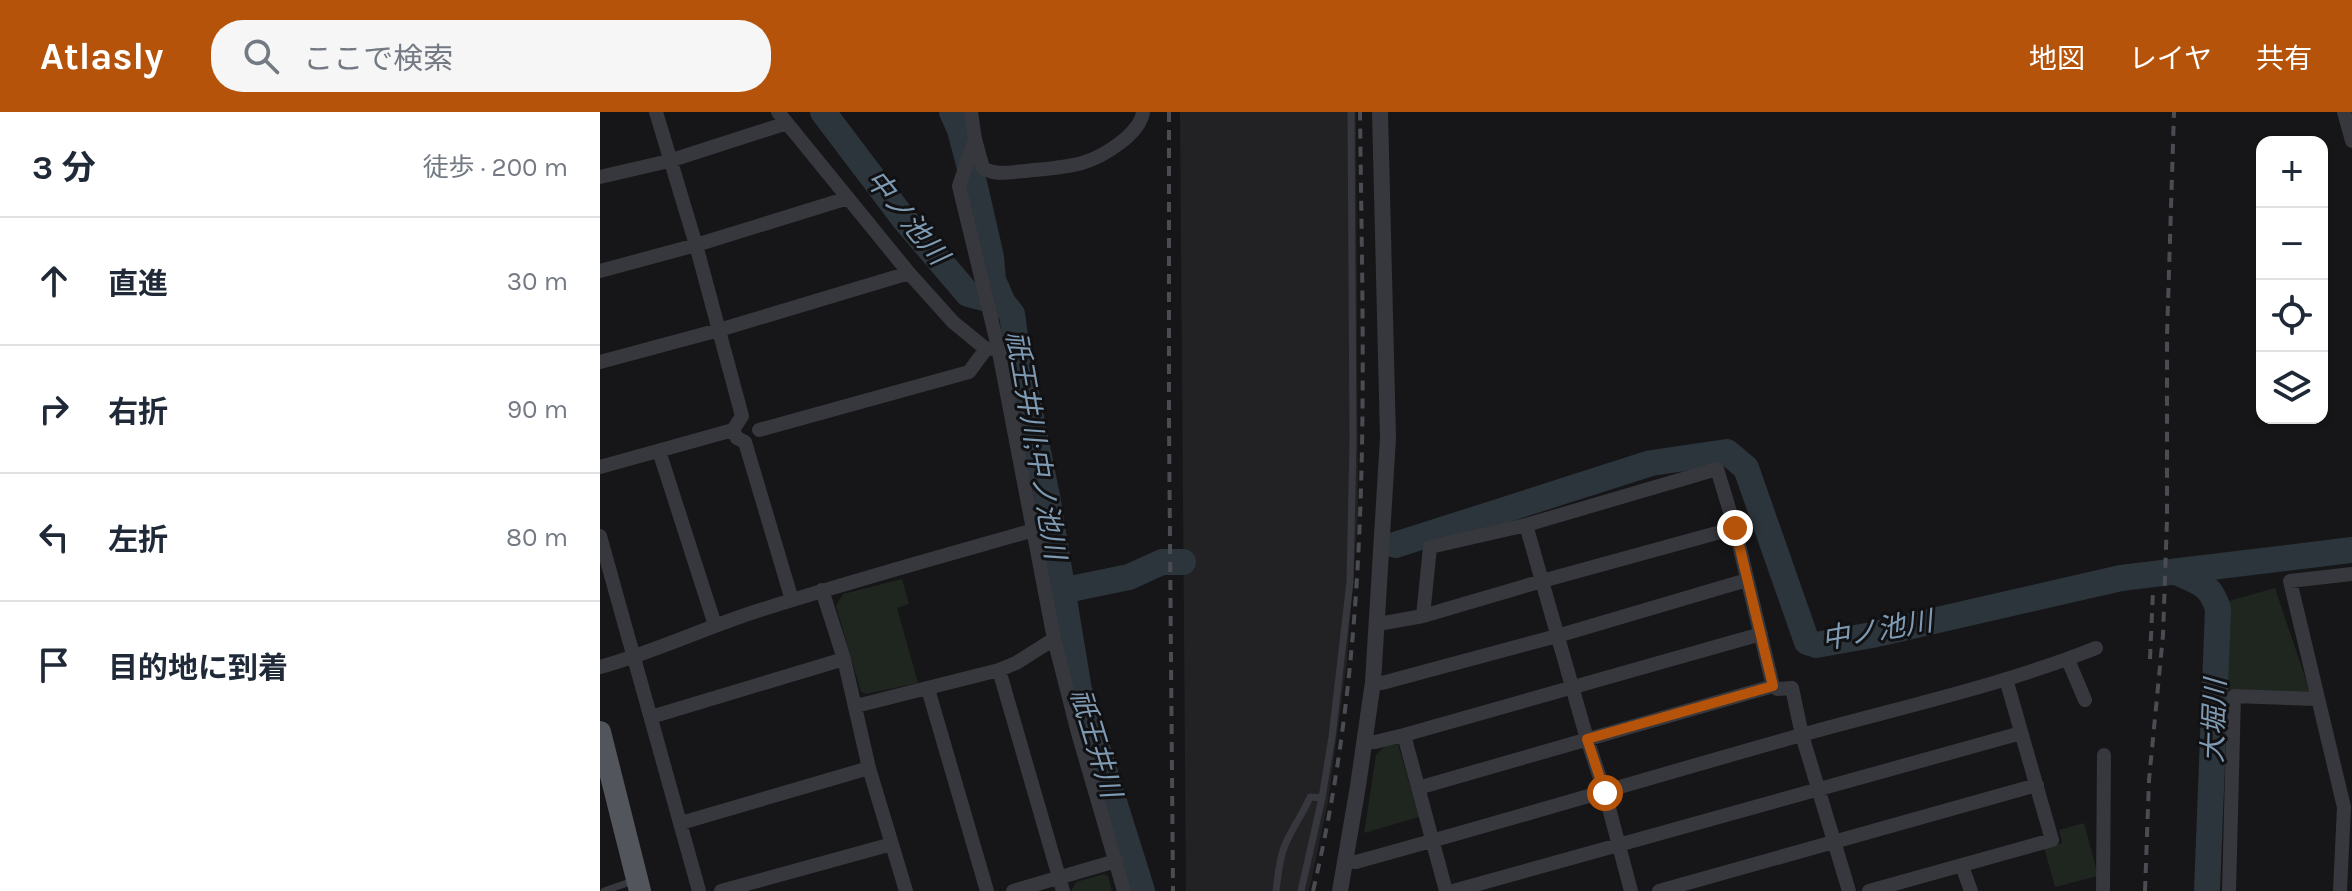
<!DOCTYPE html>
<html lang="ja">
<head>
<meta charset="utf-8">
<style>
  :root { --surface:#fff; --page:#f6f6f7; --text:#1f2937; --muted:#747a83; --line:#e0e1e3; --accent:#b45309 }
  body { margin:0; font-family:Karla,"Noto Sans JP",sans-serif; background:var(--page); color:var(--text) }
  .controls { position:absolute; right:24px; top:24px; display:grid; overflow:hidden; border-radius:16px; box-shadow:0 2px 6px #0004 }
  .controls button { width:72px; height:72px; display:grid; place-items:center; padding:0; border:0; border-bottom:2px solid var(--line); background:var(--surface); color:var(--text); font:40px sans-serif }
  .stop { position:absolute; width:24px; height:24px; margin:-18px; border:6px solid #b45309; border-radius:50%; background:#fff }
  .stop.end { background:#b45309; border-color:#fff; box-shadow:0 2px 8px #0008 }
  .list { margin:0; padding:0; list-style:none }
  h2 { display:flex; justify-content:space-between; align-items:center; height:104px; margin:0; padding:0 32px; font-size:34px }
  h2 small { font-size:26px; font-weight:400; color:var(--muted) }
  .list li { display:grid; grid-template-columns:52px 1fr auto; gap:24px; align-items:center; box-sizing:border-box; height:128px; padding:0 32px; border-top:2px solid var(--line) }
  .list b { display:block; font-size:30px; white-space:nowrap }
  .list em { font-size:26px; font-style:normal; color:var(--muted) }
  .icon { flex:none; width:44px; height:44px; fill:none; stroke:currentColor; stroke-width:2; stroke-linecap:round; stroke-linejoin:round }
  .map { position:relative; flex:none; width:1752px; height:779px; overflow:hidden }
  header { display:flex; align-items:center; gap:48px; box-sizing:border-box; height:112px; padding:0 40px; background:var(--accent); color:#fff }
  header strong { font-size:38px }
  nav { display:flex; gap:44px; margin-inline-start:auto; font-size:28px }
  .search { width:560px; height:72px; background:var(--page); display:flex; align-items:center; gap:20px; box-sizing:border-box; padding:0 28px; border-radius:32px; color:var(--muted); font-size:30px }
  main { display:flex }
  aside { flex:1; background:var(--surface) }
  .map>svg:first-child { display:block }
  .built { fill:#222225 }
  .green { fill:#1e261f }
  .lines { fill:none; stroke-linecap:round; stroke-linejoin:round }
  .river { stroke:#2c353c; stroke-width:26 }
  .service { stroke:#37383d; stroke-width:7 }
  .minor { stroke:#37383d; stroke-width:14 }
  .tertiary { stroke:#37383d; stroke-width:16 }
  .primary { stroke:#53555c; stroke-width:22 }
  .rail { stroke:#4a4c52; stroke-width:4; stroke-dasharray:10 8; stroke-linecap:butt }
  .route { stroke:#b45309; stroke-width:10 }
  .labels { text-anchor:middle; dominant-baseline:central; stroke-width:6; stroke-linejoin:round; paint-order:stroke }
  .water-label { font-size:28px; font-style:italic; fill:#7f9bb3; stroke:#111113 }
</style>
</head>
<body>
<header>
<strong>Atlasly</strong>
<div class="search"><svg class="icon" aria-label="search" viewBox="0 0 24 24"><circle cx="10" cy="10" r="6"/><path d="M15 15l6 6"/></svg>ここで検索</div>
<nav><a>地図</a><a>レイヤ</a><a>共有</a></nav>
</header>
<main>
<aside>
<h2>3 分<small>徒歩 · 200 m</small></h2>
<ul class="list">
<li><svg class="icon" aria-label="ahead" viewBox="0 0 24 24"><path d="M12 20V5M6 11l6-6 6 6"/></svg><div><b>直進</b></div><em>30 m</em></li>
<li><svg class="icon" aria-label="right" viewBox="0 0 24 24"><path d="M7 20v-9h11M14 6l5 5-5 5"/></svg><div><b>右折</b></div><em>90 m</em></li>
<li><svg class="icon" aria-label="left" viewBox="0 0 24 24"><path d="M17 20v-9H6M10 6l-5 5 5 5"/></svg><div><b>左折</b></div><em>80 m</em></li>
<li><svg class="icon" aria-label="arrive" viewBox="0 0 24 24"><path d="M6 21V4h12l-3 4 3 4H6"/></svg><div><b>目的地に到着</b></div></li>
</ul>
</aside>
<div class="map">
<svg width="1752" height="779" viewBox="0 0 1752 779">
  <rect width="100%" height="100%" fill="#161618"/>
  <path class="built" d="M 580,0 L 756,0 L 758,402 L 747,549 L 728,690 L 709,779 L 586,779 Z"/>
  <path class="green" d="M 302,467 L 309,492 L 297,496 L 318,571 L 266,582 L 261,580 L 236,494 L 243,482 Z
    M 1675,476 L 1710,580 L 1622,577 L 1625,490 Z
    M 798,632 L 819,705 L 764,721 L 776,643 L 784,635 Z
    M 1484,711 L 1498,764 L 1455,775 L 1444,735 L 1462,731 L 1459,718 Z
    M 504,762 L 508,764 L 512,779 L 471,779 L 476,770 Z"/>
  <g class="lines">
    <path class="river" d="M 223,0 L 304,107 L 368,182 L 403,191
      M 352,0 L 360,18 L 375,75 L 391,145 L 393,168 L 403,191 L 412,202 L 416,232 L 447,384 L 479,578 L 542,779
      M 795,433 L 1051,351 L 1127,340 L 1146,356 L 1207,530 L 1216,533 L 1272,523 L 1521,466 L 1752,438
      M 1576,460 C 1598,470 1611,472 1618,497 L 1607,779
      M 461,479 L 529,465 L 562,450 L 583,450"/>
    <path class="service" d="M 4,779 L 33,769
      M 676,779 C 678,764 679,747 685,733 C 692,716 703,702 710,685 L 722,686
      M 701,779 L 722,686 L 732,625 L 750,470 L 753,329 L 751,0"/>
    <path class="minor" d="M 56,0 L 96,133 L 142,304 L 133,318 L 137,326 L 145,330 L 192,488
      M 178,0 L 309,161 L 353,210 L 386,237
      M 371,0 L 375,27 L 359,74 L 398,235 L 454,527 L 478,621 L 524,779
      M 1744,0 L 1752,29
      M 375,27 L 383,56 C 396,64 410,60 425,59 C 444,57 464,56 482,51 C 503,45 540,22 543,0
      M 0,65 L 69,49 L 187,11
      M 0,159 L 96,133 L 248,86
      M 0,250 L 119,218 L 309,161
      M 159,318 L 369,260 L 386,237 L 395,236
      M 59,339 L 115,513
      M 0,355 L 133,318
      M 926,413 L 987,627 L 1005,681 L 1031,779
      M 0,424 L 99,779
      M 222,478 L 244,547 L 269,656 L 306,779
      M 823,504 L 830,435 L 926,413 L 1117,357 L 1135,416 L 1173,574
      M 778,512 L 823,504 L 942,469 L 1135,416
      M 1468,548 L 1485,588
      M 0,555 C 51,541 100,518 151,501 C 244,471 339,445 434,418
      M 399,558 L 463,779
      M 773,570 L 782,571 L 957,524 L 1147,468
      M 328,577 L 387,779
      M 256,594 L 399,558 L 416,551 L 454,527
      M 51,605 L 244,547
      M 804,623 L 846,779
      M 765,630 L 775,630 L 804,623 L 1161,522
      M 818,676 L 1173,574 L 1177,577 L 1192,576 L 1202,623 L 1249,779
      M 81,711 L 269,656
      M 747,749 L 756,750 C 906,709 1055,664 1205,622 C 1302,595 1403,573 1496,536
      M 1362,754 L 1371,779
      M 121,779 L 292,732
      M 413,779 L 516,749
      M 853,779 L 1421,621
      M 1059,779 L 1437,673
      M 1269,779 L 1452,728 L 1406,567
      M 1503,779 L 1504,643
      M 1629,779 L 1634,584 L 1717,587
      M 1740,779 L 1744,695 L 1690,469 L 1752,462"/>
    <path class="tertiary" d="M 740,779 L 758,674 L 773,570 L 788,326 L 780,0"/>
    <path class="primary" d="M 0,620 L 40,779"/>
    <path class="rail" d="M 569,0 L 569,312 L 573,779
      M 1550,547 L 1553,479
      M 713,779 C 774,522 763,262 760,0
      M 1545,779 L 1549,668 L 1563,523 L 1567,407 L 1567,223 L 1574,0"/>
  </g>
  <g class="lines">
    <path class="route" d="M 1005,681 L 987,627 L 1173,574 L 1135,416"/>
  </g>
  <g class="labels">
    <g class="water-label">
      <text transform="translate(307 105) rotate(51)">中ノ池川</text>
      <text transform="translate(436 333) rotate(80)">祇王井川;中ノ池川</text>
      <text transform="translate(1277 518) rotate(-10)">中ノ池川</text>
      <text transform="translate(1614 609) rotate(-88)">大堀川</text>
      <text transform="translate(496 631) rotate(73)">祇王井川</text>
    </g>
  </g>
</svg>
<div class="controls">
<button>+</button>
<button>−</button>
<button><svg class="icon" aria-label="locate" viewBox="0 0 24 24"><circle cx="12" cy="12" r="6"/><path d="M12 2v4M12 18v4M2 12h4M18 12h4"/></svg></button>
<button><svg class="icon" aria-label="layers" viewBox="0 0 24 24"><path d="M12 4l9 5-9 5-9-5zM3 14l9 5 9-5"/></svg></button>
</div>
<div class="stop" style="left:1005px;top:681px"></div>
<div class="stop end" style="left:1135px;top:416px"></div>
</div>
</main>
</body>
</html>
